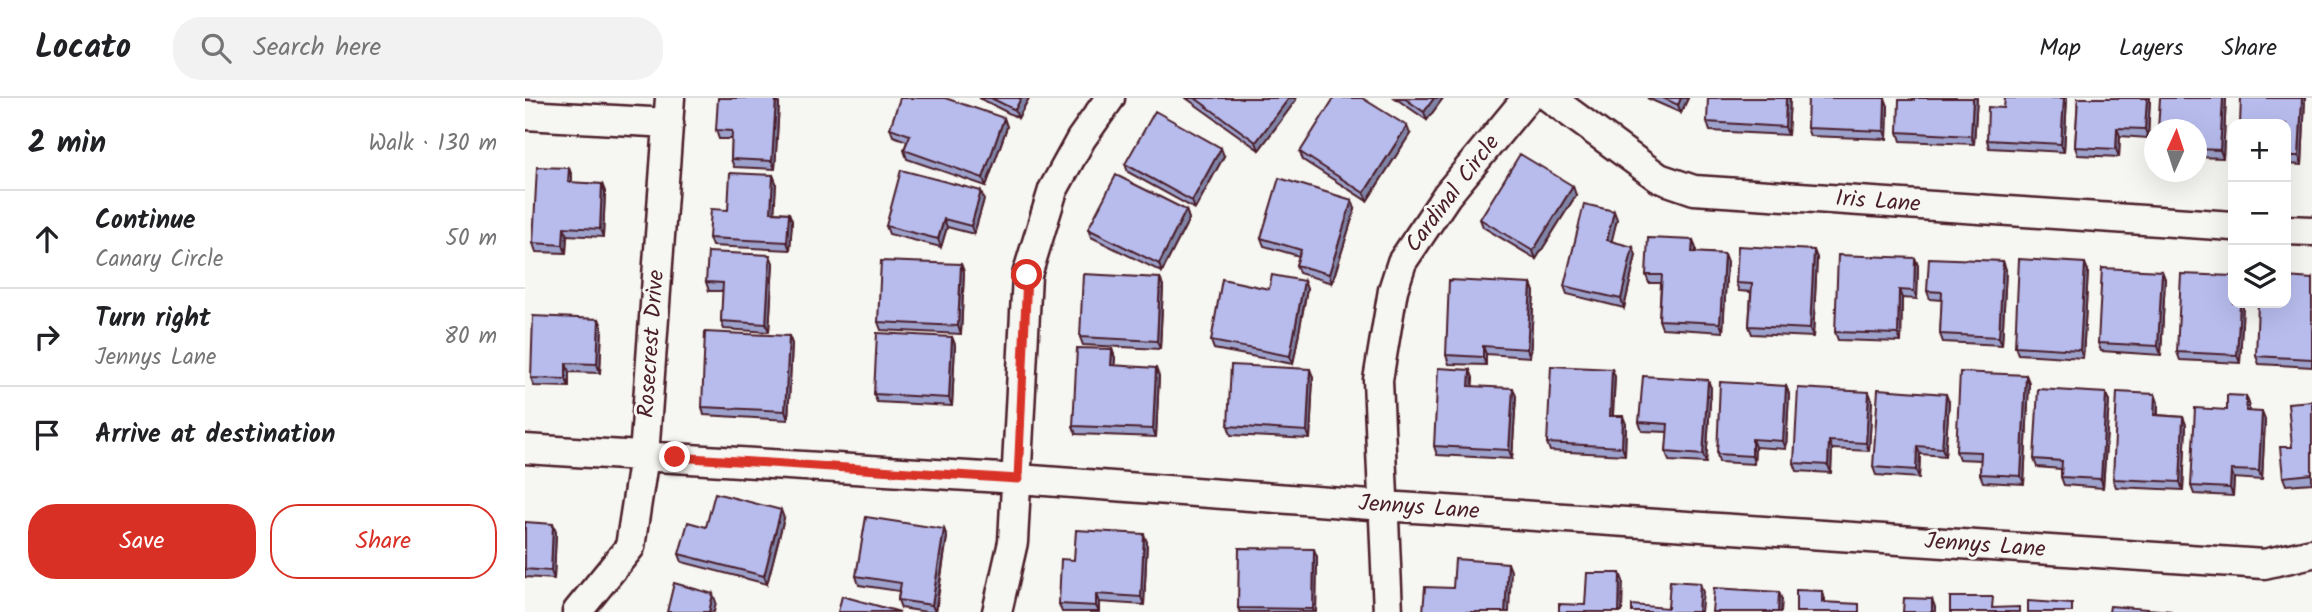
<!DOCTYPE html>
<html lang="en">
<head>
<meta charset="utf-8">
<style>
  :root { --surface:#fff; --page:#f2f2f2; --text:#202124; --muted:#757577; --line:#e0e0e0; --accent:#d93025 }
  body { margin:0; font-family:Kalam,sans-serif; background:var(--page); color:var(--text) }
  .controls { position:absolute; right:21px; top:21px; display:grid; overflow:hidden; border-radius:14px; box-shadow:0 7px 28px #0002 }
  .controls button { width:63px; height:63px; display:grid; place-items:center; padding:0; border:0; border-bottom:2px solid var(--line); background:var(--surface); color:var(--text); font:35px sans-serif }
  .compass { position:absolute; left:1619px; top:21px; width:63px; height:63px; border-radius:50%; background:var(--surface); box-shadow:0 7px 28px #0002; rotate:3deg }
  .stop { position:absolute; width:21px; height:21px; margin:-16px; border:5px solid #d93025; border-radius:50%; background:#fff }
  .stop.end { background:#d93025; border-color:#fff; box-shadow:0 2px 7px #0008 }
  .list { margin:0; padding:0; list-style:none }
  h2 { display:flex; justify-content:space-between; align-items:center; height:91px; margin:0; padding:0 28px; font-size:30px }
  h2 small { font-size:23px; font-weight:400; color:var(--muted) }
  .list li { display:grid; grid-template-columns:46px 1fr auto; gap:21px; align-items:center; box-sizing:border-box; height:98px; padding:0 28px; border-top:2px solid var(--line) }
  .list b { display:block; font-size:26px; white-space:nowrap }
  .list p { margin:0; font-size:23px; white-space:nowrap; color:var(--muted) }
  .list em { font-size:23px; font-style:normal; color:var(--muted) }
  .actions { display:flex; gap:14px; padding:21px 28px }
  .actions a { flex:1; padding:16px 0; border:2px solid var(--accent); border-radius:28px; text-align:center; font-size:24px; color:var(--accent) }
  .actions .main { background:var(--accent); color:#fff }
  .icon { flex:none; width:38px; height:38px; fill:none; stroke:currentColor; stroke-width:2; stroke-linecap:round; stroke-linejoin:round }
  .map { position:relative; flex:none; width:1787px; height:514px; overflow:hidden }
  header { display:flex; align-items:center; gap:42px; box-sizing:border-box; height:98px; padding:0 35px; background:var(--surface); border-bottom:2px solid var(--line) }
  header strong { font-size:33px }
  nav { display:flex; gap:38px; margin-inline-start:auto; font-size:24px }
  .search { width:490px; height:63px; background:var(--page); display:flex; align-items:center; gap:18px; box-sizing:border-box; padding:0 24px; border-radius:28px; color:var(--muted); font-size:26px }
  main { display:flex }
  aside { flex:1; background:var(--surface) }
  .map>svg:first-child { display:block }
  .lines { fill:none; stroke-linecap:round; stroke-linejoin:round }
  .street-casing { stroke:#4a1f2b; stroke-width:33 }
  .street { stroke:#f6f6f2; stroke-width:28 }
  .wall { fill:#9da2cc; stroke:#4a1f2b; stroke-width:2 }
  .shaded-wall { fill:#8084a6; stroke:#4a1f2b; stroke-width:2 }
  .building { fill:#b7bced; stroke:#4a1f2b; stroke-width:2 }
  .route { stroke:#d93025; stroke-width:9 }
  .labels { text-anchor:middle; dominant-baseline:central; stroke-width:6; stroke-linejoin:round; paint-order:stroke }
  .street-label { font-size:23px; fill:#4a1f2b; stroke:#f6f6f2 }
</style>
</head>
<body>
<header>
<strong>Locato</strong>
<div class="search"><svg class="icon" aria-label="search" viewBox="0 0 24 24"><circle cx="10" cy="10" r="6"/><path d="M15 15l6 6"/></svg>Search here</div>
<nav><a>Map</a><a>Layers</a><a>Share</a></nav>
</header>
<main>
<aside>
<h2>2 min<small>Walk · 130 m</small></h2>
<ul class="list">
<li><svg class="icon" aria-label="ahead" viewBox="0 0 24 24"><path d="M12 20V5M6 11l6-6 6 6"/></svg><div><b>Continue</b><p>Canary Circle</p></div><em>50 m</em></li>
<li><svg class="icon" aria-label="right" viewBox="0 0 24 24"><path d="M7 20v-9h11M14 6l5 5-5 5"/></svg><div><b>Turn right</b><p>Jennys Lane</p></div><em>80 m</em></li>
<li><svg class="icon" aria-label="arrive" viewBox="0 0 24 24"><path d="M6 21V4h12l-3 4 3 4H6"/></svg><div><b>Arrive at destination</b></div></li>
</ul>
<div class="actions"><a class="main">Save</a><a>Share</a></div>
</aside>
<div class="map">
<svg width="1787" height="514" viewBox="0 0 1787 514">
  <rect width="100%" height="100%" fill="#f6f6f2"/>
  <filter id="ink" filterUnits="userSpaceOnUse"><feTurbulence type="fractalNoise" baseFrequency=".0143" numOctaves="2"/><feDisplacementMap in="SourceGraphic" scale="14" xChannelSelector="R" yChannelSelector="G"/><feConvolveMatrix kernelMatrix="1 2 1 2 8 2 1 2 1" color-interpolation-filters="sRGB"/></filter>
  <g filter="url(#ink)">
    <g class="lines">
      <g class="street-casing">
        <path id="street" d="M 1025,0 L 1134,80 L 1169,92 L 1708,128
          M 0,17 L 144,25
          M 1761,132 L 1787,133
          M 0,351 L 493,381 L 859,408 L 1739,466 L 1787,455
          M 52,514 L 105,449 L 119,358 L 145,0
          M 472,514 L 488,444 L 502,177 L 528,92 L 556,41 L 585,0
          M 863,514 L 853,282 L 868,192 L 877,164 L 922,97 L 1002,0"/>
      </g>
      <use href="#street" class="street"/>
    </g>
    <path class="wall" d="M 454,0 L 504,0 L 493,20 Z
      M 661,0 L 770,0 L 771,2 L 734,52 Z
      M 870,0 L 918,0 L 902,22 Z
      M 1122,0 L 1163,0 L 1156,15 Z
      M 1265,0 L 1263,37 L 1185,33 L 1182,24 Z
      M 1452,0 L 1449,46 L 1376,43 L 1373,34 L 1389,2 Z
      M 1542,0 L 1539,54 L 1464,50 L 1462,42 L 1479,10 Z
      M 1553,0 L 1625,0 L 1623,40 L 1595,38 L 1594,59 L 1553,57 L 1550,49 Z
      M 1701,0 L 1698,60 L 1671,59 L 1671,32 Z
      M 1780,0 L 1777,67 L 1761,66 L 1761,26 Z
      M 254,6 L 250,71 L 209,69 L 206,61 L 207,41 L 194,41 L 191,32 Z
      M 1363,8 L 1362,41 L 1285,38 L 1282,30 Z
      M 479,20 L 482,29 L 461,88 L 382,61 L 379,52 L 382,43 L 368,38 L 365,30 Z
      M 885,36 L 842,103 L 778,62 L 775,54 Z
      M 699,58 L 670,111 L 603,74 L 600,66 Z
      M 44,70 L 47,79 L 46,85 L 77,86 L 80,94 L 78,139 L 42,137 L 41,155 L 11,154 L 8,145 Z
      M 248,77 L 251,85 L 249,114 L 264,115 L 267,123 L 265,152 L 187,148 L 184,140 L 203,112 Z
      M 1051,97 L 1011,161 L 958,129 L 955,121 Z
      M 459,101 L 449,136 L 422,129 L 416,149 L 364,136 L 361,128 Z
      M 830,111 L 807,185 L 774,175 L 771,167 L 774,158 L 739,148 L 736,140 Z
      M 661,112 L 664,121 L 637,174 L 566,139 L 563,131 Z
      M 1092,121 L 1086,143 L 1111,157 L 1099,210 L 1042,196 L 1039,188 Z
      M 1168,142 L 1171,151 L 1170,155 L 1199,156 L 1202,164 L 1198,234 L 1137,230 L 1134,222 L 1136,185 L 1124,185 L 1121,177 Z
      M 1292,160 L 1288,239 L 1227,236 L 1224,228 L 1226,194 L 1214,193 L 1211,185 Z
      M 1390,160 L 1393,168 L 1392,201 L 1377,200 L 1376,244 L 1313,242 L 1310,234 Z
      M 1478,163 L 1481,172 L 1477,247 L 1418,244 L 1415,236 L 1417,202 L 1405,201 L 1402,193 Z
      M 248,165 L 244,234 L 199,231 L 196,223 L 198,193 L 184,193 L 181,184 Z
      M 436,166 L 439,174 L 436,236 L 356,232 L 353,224 Z
      M 1563,173 L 1558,260 L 1493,256 L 1490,248 Z
      M 1637,173 L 1640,181 L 1636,257 L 1576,253 L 1573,245 Z
      M 635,180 L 638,188 L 635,251 L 558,247 L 555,239 Z
      M 1787,181 L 1787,269 L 1734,266 L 1731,258 Z
      M 779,183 L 782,191 L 768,266 L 689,251 L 686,243 L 744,191 Z
      M 1006,186 L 1009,194 L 1005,259 L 961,256 L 961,267 L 924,266 L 921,257 Z
      M 1708,205 L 1718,205 L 1715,265 L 1655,262 L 1652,254 Z
      M 74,221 L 77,229 L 75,275 L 44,274 L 44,289 L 9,288 L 6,280 Z
      M 264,238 L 267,246 L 263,322 L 179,317 L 177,309 Z
      M 427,239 L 430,247 L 427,308 L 352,304 L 349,296 Z
      M 587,251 L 590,260 L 589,268 L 634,278 L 631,339 L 551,336 L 548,328 Z
      M 1087,271 L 1090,279 L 1088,318 L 1101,326 L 1100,357 L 1025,353 L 1022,345 Z
      M 945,272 L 948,280 L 947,288 L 991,298 L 987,361 L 912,357 L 909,348 Z
      M 1501,277 L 1504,285 L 1499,386 L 1458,384 L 1455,376 L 1456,362 L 1434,361 L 1431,353 Z
      M 788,279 L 785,341 L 706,337 L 703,328 Z
      M 1261,288 L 1264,296 L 1261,351 L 1230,349 L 1229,366 L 1194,364 L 1192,356 Z
      M 1186,290 L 1181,365 L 1144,363 L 1141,354 L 1143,334 L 1117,333 L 1114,324 Z
      M 1630,296 L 1633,305 L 1633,317 L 1658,319 L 1661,327 L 1658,392 L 1591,389 L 1588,381 Z
      M 1721,298 L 1724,306 L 1724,313 L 1740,322 L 1737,382 L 1709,380 L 1708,398 L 1669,396 L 1666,388 L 1702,312 Z
      M 1347,302 L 1344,353 L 1307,351 L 1306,375 L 1272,373 L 1269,365 Z
      M 1584,303 L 1578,390 L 1539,387 L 1536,379 L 1536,371 L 1512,369 L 1509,361 Z
      M 1787,303 L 1787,385 L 1761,387 L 1758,379 L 1767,349 Z
      M 1424,304 L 1420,358 L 1395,356 L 1394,380 L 1351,377 L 1348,369 Z
      M 259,420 L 242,486 L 157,464 L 154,456 L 181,429 Z
      M 0,424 L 31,434 L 29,481 L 0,479 Z
      M 419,431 L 422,439 L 411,514 L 402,514 L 376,510 L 373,502 L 374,493 L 334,487 L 331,478 Z
      M 622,444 L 619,507 L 574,504 L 574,514 L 537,514 L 534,506 L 549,462 Z
      M 792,459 L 791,514 L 715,514 L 713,510 Z"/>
    <path class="shaded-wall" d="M 251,0 L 254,6 L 250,71 L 247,63 Z
      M 496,0 L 504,0 L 493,20 L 490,12 Z
      M 764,0 L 770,0 L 771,2 L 734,52 L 731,44 Z
      M 909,0 L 918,0 L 902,22 L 899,14 Z
      M 1156,0 L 1163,0 L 1156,15 L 1153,7 Z
      M 1261,0 L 1265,0 L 1263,37 L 1260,29 Z
      M 1360,0 L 1363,8 L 1362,41 L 1359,33 Z
      M 1448,0 L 1452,0 L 1449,46 L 1446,38 Z
      M 1539,0 L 1542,0 L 1539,54 L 1536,46 Z
      M 1622,0 L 1625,0 L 1623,40 L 1620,31 Z
      M 1698,0 L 1701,0 L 1698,60 L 1695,52 Z
      M 1777,0 L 1780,0 L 1777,67 L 1774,58 Z
      M 479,20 L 482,29 L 461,88 L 458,80 Z
      M 882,28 L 885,36 L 842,103 L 839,95 Z
      M 1592,30 L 1595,38 L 1594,59 L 1591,51 Z
      M 696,50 L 699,58 L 670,111 L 667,103 Z
      M 44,70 L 47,79 L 46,93 L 43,84 Z
      M 248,77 L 251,85 L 249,122 L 246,114 Z
      M 77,86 L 80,94 L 78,139 L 75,131 Z
      M 1048,88 L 1051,97 L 1011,161 L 1008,153 Z
      M 456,93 L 459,101 L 449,136 L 446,128 Z
      M 827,102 L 830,111 L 807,185 L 804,176 Z
      M 661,112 L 664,121 L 637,174 L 634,166 Z
      M 1089,113 L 1092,121 L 1085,150 L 1082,142 Z
      M 264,115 L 267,123 L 265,152 L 262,144 Z
      M 419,121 L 422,129 L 416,149 L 413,141 Z
      M 39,129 L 42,137 L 41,155 L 38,147 Z
      M 1168,142 L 1171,151 L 1170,163 L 1167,154 Z
      M 1108,149 L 1111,157 L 1099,210 L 1096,201 Z
      M 1289,152 L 1292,160 L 1288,239 L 1285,231 Z
      M 1199,156 L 1202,164 L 1198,234 L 1195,225 Z
      M 245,157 L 248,165 L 244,234 L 241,226 Z
      M 1390,160 L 1393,168 L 1392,201 L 1389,193 Z
      M 1478,163 L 1481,172 L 1477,247 L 1474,239 Z
      M 1560,165 L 1563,173 L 1558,260 L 1555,252 Z
      M 436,166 L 439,174 L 436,236 L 433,228 Z
      M 1637,173 L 1640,181 L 1636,257 L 1633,248 Z
      M 635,180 L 638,188 L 635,251 L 632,243 Z
      M 779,183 L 782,191 L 768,266 L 765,258 Z
      M 1006,186 L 1009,194 L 1005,259 L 1002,251 Z
      M 1374,192 L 1377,200 L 1376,244 L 1373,236 Z
      M 1715,205 L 1718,205 L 1715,265 L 1712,257 Z
      M 74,221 L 77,229 L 75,275 L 72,266 Z
      M 264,238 L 267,246 L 263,322 L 260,313 Z
      M 427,239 L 430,247 L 427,308 L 424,300 Z
      M 958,248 L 961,256 L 961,267 L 958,259 Z
      M 587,251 L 590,260 L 589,276 L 586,267 Z
      M 41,265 L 44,274 L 44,289 L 41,281 Z
      M 631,270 L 634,278 L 631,339 L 628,331 Z
      M 785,271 L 788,279 L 785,341 L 782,333 Z
      M 1087,271 L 1090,279 L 1087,326 L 1085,318 Z
      M 945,272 L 948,280 L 947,296 L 944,288 Z
      M 1501,277 L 1504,285 L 1499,386 L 1496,378 Z
      M 1183,282 L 1186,290 L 1181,365 L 1178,357 Z
      M 1261,288 L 1264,296 L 1261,351 L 1258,343 Z
      M 988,290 L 991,298 L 987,361 L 984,352 Z
      M 1344,294 L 1347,302 L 1344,353 L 1341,345 Z
      M 1581,295 L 1584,303 L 1578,390 L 1576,381 Z
      M 1421,296 L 1424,304 L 1420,358 L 1417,350 Z
      M 1630,296 L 1633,305 L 1632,325 L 1629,317 Z
      M 1721,298 L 1724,306 L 1724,321 L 1721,313 Z
      M 1737,314 L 1740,322 L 1737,382 L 1734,373 Z
      M 1098,318 L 1101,326 L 1100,357 L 1097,349 Z
      M 1658,319 L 1661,327 L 1658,392 L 1655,384 Z
      M 1227,341 L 1230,349 L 1229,366 L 1227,358 Z
      M 1304,343 L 1307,351 L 1306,375 L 1303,367 Z
      M 1392,348 L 1395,356 L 1394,380 L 1391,372 Z
      M 1706,372 L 1709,380 L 1708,398 L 1705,390 Z
      M 256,412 L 259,420 L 242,486 L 239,478 Z
      M 28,426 L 31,434 L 29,481 L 26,473 Z
      M 419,431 L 422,439 L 410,514 L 407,507 Z
      M 619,436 L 622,444 L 619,507 L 616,499 Z
      M 789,451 L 792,459 L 791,514 L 789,514 L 788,511 Z
      M 983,465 L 986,473 L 984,514 L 980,514 Z
      M 1095,475 L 1098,483 L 1097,514 L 1094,514 Z
      M 1175,485 L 1178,494 L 1176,514 L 1173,514 Z
      M 1297,493 L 1300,501 L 1300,512 L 1297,504 Z
      M 1254,494 L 1257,502 L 1256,514 L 1253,514 Z
      M 188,496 L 191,504 L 189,514 L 184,514 Z
      M 571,496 L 574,504 L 574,514 L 571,508 Z
      M 1407,501 L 1410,509 L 1410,514 L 1407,514 Z"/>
    <path class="building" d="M 193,0 L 251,0 L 247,63 L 206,61 L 207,33 L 191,32 Z
      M 375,0 L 420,0 L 479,20 L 458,80 L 379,52 L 385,37 L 365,30 Z
      M 466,0 L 496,0 L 490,12 Z
      M 670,0 L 764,0 L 731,44 Z
      M 809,0 L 837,0 L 882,28 L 839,95 L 775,54 Z
      M 879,0 L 909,0 L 899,14 Z
      M 1138,0 L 1156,0 L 1153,7 Z
      M 1183,0 L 1261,0 L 1260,29 L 1182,24 Z
      M 1283,0 L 1360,0 L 1359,33 L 1282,30 Z
      M 1389,0 L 1448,0 L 1446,38 L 1373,34 L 1374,2 L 1389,2 Z
      M 1480,0 L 1539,0 L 1536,46 L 1462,42 L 1463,9 L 1479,10 Z
      M 1553,0 L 1622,0 L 1620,31 L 1592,30 L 1591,51 L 1550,49 Z
      M 1635,0 L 1698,0 L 1695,52 L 1671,51 L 1671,32 L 1633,32 Z
      M 1716,0 L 1777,0 L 1774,58 L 1761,58 L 1761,26 L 1715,26 Z
      M 630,13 L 696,50 L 667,103 L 600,66 Z
      M 995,56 L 1048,88 L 1008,153 L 955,121 Z
      M 12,69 L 44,70 L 43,84 L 77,86 L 75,131 L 39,129 L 38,147 L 8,145 Z
      M 376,72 L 456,93 L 446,128 L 419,121 L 413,141 L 361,128 Z
      M 205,75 L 248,77 L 246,114 L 264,115 L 262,144 L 184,140 L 186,111 L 203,112 Z
      M 591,77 L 661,112 L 634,166 L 563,131 Z
      M 754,80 L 827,102 L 804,176 L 771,167 L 776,152 L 736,140 Z
      M 1059,106 L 1089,113 L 1082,142 L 1108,149 L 1096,201 L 1039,188 Z
      M 1123,140 L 1168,142 L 1167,154 L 1199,156 L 1195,225 L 1134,222 L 1137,177 L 1121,177 Z
      M 1213,148 L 1289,152 L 1285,231 L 1224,228 L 1227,186 L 1211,185 Z
      M 183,154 L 245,157 L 241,226 L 196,223 L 198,185 L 181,184 Z
      M 1313,157 L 1390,160 L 1389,193 L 1374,192 L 1373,236 L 1310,234 Z
      M 1404,160 L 1478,163 L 1474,239 L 1415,236 L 1417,194 L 1402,193 Z
      M 1494,161 L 1560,165 L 1555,252 L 1490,248 Z
      M 356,163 L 436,166 L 433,228 L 353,224 Z
      M 1577,170 L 1637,173 L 1633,248 L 1573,245 Z
      M 558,176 L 635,180 L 632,243 L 555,239 Z
      M 1656,176 L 1708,178 L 1708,205 L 1715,205 L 1712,257 L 1652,254 Z
      M 747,177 L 779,183 L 765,258 L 686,243 L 697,181 L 744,191 Z
      M 1761,179 L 1787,181 L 1787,261 L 1731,258 L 1733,205 L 1761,205 Z
      M 924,182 L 1006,186 L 1002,251 L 958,248 L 958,259 L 921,257 Z
      M 8,218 L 74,221 L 72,266 L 41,265 L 41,281 L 6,280 Z
      M 180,234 L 264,238 L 260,313 L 177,309 Z
      M 352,235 L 427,239 L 424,300 L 349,296 Z
      M 552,250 L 587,251 L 586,267 L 631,270 L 628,331 L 548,328 Z
      M 706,267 L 785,271 L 782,333 L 703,328 Z
      M 1026,268 L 1087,271 L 1085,318 L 1098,318 L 1097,349 L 1022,345 Z
      M 913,270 L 945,272 L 944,288 L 988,290 L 984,352 L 909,348 Z
      M 1435,274 L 1501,277 L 1496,378 L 1455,376 L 1456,354 L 1431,353 Z
      M 1118,278 L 1183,282 L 1178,357 L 1141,354 L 1143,326 L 1114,324 Z
      M 1195,284 L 1261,288 L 1258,343 L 1227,341 L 1227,358 L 1192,356 Z
      M 1273,290 L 1344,294 L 1341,345 L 1304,343 L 1303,367 L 1269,365 Z
      M 1353,291 L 1421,296 L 1417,350 L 1392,348 L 1391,372 L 1348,369 Z
      M 1513,291 L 1581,295 L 1576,381 L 1536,379 L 1537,363 L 1509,361 Z
      M 1592,294 L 1630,296 L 1629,317 L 1658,319 L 1655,384 L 1588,381 Z
      M 1702,297 L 1721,298 L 1721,313 L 1737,314 L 1734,373 L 1706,372 L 1705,390 L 1666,388 L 1670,310 L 1702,312 Z
      M 1787,303 L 1787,376 L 1758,379 L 1755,349 L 1767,349 L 1763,305 Z
      M 190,395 L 256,412 L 239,478 L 154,456 L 163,424 L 181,429 Z
      M 341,419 L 419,431 L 407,507 L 373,502 L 376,485 L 331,478 Z
      M 0,424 L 28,426 L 26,473 L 0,471 Z
      M 551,432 L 619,436 L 616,499 L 571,496 L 571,508 L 534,506 L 536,461 L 549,462 Z
      M 714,450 L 789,451 L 788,511 L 713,510 Z
      M 930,461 L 983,465 L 980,514 L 898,514 L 900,489 L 928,490 Z
      M 1062,475 L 1095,475 L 1094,514 L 1034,514 L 1034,506 L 1060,507 Z
      M 1145,483 L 1175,485 L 1173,514 L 1107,514 L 1107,507 L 1143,510 Z
      M 149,485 L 188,496 L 184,514 L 142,514 Z
      M 1189,490 L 1254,494 L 1253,514 L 1187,514 Z
      M 1271,492 L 1297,493 L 1297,504 L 1334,506 L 1334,514 L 1271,514 Z
      M 317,498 L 375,514 L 313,514 Z
      M 1425,499 L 1468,499 L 1467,510 L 1494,509 L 1494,514 L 1425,514 Z
      M 1379,500 L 1407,501 L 1407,514 L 1378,514 Z
      M 1503,503 L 1547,506 L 1547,514 L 1503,514 Z
      M 1585,508 L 1646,513 L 1646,514 L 1584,514 Z"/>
  </g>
  <g class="lines" filter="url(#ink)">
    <path class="route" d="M 150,359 L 493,381 L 502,177"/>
  </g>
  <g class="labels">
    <g class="street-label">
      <text transform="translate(928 96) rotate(-53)">Cardinal Circle</text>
      <text transform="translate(1353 104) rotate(4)">Iris Lane</text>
      <text transform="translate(127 246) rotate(-86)">Rosecrest Drive</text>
      <text transform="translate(894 410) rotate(4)">Jennys Lane</text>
      <text transform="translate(1460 448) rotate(4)">Jennys Lane</text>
    </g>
  </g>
</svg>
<div class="controls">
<button>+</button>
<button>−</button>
<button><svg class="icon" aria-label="layers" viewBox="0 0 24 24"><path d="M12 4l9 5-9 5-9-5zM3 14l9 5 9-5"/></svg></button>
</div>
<svg class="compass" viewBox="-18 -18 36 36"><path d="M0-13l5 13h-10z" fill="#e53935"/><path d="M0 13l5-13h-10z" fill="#757577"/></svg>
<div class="stop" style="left:502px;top:177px"></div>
<div class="stop end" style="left:150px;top:359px"></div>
</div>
</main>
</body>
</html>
